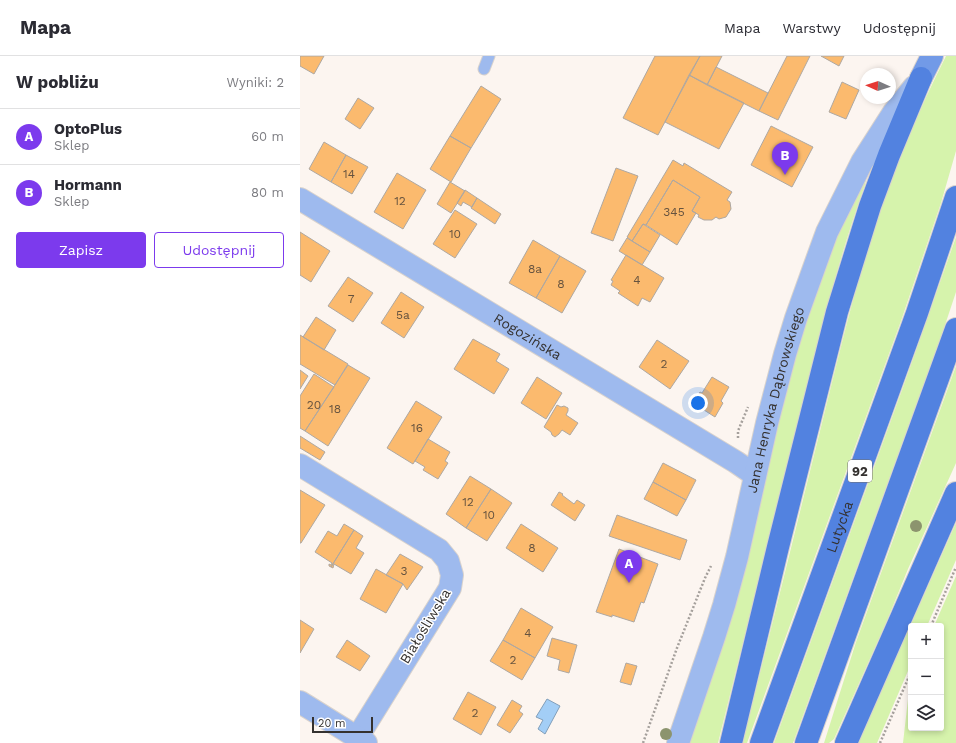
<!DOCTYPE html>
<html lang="pl">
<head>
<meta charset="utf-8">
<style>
  :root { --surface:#fff; --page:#f2f2f3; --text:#2b2b33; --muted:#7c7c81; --line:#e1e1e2; --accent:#7c3aed }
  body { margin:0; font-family:"Work Sans",sans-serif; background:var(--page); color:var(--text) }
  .controls { position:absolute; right:12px; bottom:12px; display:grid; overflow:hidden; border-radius:4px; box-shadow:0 2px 6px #0003 }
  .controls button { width:36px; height:36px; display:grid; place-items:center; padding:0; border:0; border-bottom:1px solid var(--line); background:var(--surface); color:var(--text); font:20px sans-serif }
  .compass { position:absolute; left:560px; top:12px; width:36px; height:36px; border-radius:50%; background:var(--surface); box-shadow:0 2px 6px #0003; rotate:273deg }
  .scale { position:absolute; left:12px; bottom:10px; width:61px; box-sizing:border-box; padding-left:4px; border:2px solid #34312f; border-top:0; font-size:11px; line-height:14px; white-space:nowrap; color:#34312f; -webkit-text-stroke:3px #fff; paint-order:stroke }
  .you { position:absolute; left:398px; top:347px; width:14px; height:14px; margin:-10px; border:3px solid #fff; border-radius:50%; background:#1a73e8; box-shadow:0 0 0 6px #1a73e833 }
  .badge { display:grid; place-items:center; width:26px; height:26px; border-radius:50%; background:var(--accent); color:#fff; font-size:13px; font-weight:700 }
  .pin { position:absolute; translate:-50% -33px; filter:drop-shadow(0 1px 2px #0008) }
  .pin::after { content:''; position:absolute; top:21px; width:14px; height:12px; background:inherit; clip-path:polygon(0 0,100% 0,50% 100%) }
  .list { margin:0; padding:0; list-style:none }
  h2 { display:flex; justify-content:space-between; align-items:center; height:52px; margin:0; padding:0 16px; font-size:17px }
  h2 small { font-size:13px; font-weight:400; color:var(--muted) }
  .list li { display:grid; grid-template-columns:26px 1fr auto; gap:12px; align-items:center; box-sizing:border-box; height:56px; padding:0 16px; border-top:1px solid var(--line) }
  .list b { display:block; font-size:15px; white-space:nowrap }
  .list p { margin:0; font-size:13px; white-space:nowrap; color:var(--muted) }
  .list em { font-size:13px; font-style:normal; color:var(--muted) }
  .actions { display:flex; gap:8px; padding:12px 16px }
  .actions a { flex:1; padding:9px 0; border:1px solid var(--accent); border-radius:4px; text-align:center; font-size:14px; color:var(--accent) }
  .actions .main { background:var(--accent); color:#fff }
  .icon { flex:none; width:22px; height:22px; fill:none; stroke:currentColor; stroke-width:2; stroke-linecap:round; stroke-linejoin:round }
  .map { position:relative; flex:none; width:656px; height:687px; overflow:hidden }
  header { display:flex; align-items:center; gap:24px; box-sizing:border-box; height:56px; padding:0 20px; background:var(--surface); border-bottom:1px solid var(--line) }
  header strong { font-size:19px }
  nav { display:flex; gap:22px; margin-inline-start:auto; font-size:14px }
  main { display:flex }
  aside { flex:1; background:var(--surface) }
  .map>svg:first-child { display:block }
  .green { fill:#d6f3ac }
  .water { fill:#a3cef6; stroke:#829fba }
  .building { fill:#fbba6e; stroke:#aea8a2 }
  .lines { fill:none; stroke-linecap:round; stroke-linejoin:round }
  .lane-casing { stroke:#d8d2cd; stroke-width:13 }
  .street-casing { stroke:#d8d2cd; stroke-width:24 }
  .secondary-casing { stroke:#d8d2cd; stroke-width:24 }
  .primary-casing { stroke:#d8d2cd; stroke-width:24 }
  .path { stroke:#a5a09c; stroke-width:2.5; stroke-dasharray:2 2; stroke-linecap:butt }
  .lane { stroke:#9ebaee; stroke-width:11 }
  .street { stroke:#9ebaee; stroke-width:22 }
  .secondary { stroke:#729ae7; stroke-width:22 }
  .primary { stroke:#5282e0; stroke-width:22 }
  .tree { fill:#8c946e }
  .labels { text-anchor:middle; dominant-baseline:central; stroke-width:3; stroke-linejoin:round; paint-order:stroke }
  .number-label { font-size:12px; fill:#66533f }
  .shield { fill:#fff; stroke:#716f6d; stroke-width:1 }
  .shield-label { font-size:13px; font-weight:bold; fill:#34312f }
  .street-label { font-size:14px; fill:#34312f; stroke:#fff }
</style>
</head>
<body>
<header>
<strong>Mapa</strong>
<nav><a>Mapa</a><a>Warstwy</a><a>Udostępnij</a></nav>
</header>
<main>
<aside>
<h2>W pobliżu<small>Wyniki: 2</small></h2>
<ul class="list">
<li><span class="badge">A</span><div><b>OptoPlus</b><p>Sklep</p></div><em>60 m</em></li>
<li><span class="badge">B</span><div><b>Hormann</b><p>Sklep</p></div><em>80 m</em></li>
</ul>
<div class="actions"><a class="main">Zapisz</a><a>Udostępnij</a></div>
</aside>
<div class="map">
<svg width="656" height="687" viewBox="0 0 656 687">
  <rect width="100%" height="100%" fill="#fcf5f0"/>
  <path class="green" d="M 646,0 L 656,0 L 656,95 L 641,147 L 601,265 L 447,687 L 442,687 C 469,583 494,479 520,375 C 537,307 553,237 575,170 C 595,112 618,55 646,0 Z
    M 566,123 L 566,124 L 565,129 C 546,181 531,236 517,290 L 418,687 L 386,687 L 488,318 L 534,185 Z
    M 656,181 L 656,236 L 641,281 L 493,687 L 474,687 L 602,334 Z
    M 656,310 L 656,407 L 608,513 L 586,567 L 534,683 L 529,687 L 524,687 L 556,586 Z
    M 656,467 L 656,504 L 627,570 L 611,570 L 611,608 L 577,687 L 558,687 Z
    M 656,520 L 656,687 L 603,687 L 608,643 L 611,626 L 611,672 L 641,672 L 641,570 L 634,570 Z"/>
  <path class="water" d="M 247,643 L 260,650 L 245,678 L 238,673 L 243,664 L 236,661 Z"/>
  <path class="building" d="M 0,0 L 24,0 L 14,18 L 0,10 Z
    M 355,0 L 400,0 L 358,79 L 323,62 Z
    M 400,0 L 422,0 L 407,29 L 389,19 Z
    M 487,0 L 510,0 L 478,64 L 459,55 Z
    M 521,0 L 544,0 L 539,10 Z
    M 416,11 L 468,37 L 459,55 L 407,29 Z
    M 389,19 L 444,47 L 419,93 L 365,66 Z
    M 542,26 L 559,34 L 546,63 L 529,56 Z
    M 181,30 L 201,43 L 171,92 L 150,80 Z
    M 58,42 L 74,52 L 60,73 L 45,63 Z
    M 471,70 L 513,91 L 492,131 L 451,109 Z
    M 150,80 L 171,92 L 151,126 L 130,113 Z
    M 24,86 L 46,99 L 31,126 L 9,113 Z
    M 46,99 L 68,111 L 52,138 L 31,126 Z
    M 373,104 L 383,110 L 384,107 L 432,136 L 427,144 L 430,146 L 431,153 L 426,161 L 419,163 L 416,161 L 412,164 L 404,164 L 398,161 L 399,159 L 392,155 L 400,141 L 373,124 L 346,169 L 343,168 L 332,185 L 327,181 Z
    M 316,112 L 338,120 L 313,185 L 291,177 Z
    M 97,117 L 126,134 L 103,173 L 74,156 Z
    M 373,124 L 400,141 L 392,155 L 396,157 L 377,189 L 346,169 Z
    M 150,126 L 165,135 L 151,157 L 137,148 Z
    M 165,134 L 177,142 L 172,151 L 163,146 L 161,150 L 157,147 Z
    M 177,142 L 201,158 L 195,168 L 171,152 Z
    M 155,154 L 177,168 L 155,202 L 133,188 Z
    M 343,168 L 360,179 L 350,196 L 332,185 Z
    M 0,176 L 30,195 L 11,226 L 0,219 Z
    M 327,182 L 350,196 L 342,209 L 319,195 Z
    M 233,184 L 260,200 L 236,242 L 209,227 Z
    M 326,199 L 364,222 L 350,246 L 342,242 L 338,250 L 318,237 L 320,235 L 311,229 L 313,225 L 311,224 Z
    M 260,200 L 286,215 L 262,257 L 236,242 Z
    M 48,221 L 73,237 L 53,266 L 28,250 Z
    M 101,236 L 124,251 L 104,282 L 81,267 Z
    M 16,261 L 36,274 L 24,294 L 3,281 Z
    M 0,279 L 48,308 L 35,329 L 0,308 Z
    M 173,283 L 200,298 L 196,305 L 209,313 L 194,338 L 154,313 Z
    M 357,284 L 389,305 L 370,333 L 339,311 Z
    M 48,309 L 70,322 L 28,390 L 5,375 Z
    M 0,314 L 8,320 L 0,333 Z
    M 14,318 L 34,331 L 5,375 L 0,372 L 0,340 Z
    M 237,321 L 262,337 L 246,363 L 221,347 Z
    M 412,321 L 429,331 L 421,345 L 423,347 L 415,361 L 393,347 L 400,336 L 402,337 Z
    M 116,345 L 142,361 L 113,408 L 87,392 Z
    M 257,349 L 261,351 L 264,350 L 268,352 L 268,355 L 266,359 L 278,367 L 270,379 L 262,374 L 259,378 L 255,381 L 252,379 L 251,376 L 244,371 Z
    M 0,380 L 25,396 L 20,404 L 0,392 Z
    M 128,383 L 150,396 L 145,405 L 148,407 L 138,423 L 123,414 L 125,411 L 115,405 Z
    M 363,407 L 396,424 L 386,444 L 353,426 Z
    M 170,420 L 191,433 L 166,472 L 146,458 Z
    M 353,426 L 386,444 L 377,460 L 344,443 Z
    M 191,433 L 212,447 L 187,485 L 166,472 Z
    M 0,434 L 25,449 L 1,487 L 0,487 Z
    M 259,436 L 263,438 L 262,439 L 274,448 L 277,444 L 285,449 L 275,465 L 251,449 Z
    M 317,459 L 387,484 L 380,504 L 309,480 Z
    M 44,468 L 54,474 L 31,511 L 29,510 L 29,508 L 31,509 L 32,507 L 15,496 L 28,475 L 37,480 Z
    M 221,468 L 258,492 L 243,516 L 206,492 Z
    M 54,474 L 63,480 L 56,492 L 64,497 L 51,518 L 34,508 L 33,512 L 31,511 Z
    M 319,493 L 358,508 L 344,547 L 341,546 L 334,566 L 312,559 L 312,561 L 296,556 Z
    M 100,498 L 123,511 L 107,534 L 103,528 L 86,519 Z
    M 76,513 L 103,528 L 86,557 L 60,543 Z
    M 221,552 L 253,571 L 235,602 L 203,584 Z
    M 0,564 L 14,573 L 0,597 Z
    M 252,582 L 277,589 L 269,617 L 258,614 L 260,604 L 247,600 Z
    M 47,584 L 70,600 L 60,615 L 36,601 Z
    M 203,584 L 235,602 L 222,624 L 190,605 Z
    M 326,607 L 337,610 L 331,629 L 320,626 Z
    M 168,636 L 196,651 L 181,679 L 153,663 Z
    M 212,644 L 222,650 L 219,655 L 223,658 L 210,677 L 197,669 Z"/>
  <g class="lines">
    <g class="lane-casing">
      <path id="lane" d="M 184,13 L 189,0"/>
    </g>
    <g class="street-casing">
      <g id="street">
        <path id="s1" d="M 0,143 L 436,406 L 455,419"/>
        <path d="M 0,409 L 139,494 L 148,505 L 152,519 L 150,532 L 57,682"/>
        <path d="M 0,646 L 66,687"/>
        <path id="s2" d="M 378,687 L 414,581 L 424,549 L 437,501 L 467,367 L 485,298 L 496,262 L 519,198 L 527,176 L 562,106 L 594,56 L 614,31"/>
      </g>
    </g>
    <g class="secondary-casing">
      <path id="secondary" d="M 621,22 L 632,0"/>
    </g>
    <g class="primary-casing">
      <g id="primary">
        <path d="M 431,687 L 478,491 L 537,256 L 570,150 L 589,99 L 621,22"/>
        <path id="s3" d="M 461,687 L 617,257 L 656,141"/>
        <path d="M 506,687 L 656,273"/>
        <path d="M 546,687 L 656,437"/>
      </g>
    </g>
    <path class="path" d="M 438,382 L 438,375 L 448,351
      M 631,570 L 656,511
      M 343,687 L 377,592 L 405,522 L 411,510
      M 580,687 L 611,616"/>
    <use href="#lane" class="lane"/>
    <use href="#street" class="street"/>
    <use href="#secondary" class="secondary"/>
    <use href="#primary" class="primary"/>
  </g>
  <g class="tree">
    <circle cx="616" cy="470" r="6"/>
    <circle cx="366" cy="678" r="6"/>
  </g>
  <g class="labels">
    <g class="number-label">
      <text x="49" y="118">14</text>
      <text x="100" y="145">12</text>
      <text x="374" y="156">345</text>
      <text x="155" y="178">10</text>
      <text x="235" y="213">8a</text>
      <text x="337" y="224">4</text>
      <text x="261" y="228">8</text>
      <text x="51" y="243">7</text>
      <text x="103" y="259">5a</text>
      <text x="364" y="308">2</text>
      <text x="14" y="349">20</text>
      <text x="35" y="353">18</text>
      <text x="117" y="372">16</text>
      <text x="168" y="446">12</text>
      <text x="189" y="459">10</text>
      <text x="232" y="492">8</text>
      <text x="104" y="515">3</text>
      <text x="228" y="577">4</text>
      <text x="213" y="604">2</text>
      <text x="175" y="657">2</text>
    </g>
    <rect class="shield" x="548" y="404" width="24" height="22" rx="3"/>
    <g class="shield-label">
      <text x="560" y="415">92</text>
    </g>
    <g class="street-label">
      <text stroke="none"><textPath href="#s1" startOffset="266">Rogozińska</textPath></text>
      <text stroke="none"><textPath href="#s2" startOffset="357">Jana Henryka Dąbrowskiego</textPath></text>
      <text stroke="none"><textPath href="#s3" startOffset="230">Lutycka</textPath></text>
      <text transform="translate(125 570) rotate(-59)">Białośliwska</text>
    </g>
  </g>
</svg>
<div class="controls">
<button>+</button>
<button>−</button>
<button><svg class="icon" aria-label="layers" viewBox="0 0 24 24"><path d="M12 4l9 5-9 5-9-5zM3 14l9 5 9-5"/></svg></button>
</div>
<svg class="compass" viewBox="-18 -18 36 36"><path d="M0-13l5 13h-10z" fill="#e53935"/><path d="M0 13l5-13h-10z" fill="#7c7c81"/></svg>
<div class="scale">20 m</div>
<div class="you"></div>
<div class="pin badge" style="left:329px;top:527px">A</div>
<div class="pin badge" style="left:485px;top:119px">B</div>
</div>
</main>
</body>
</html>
